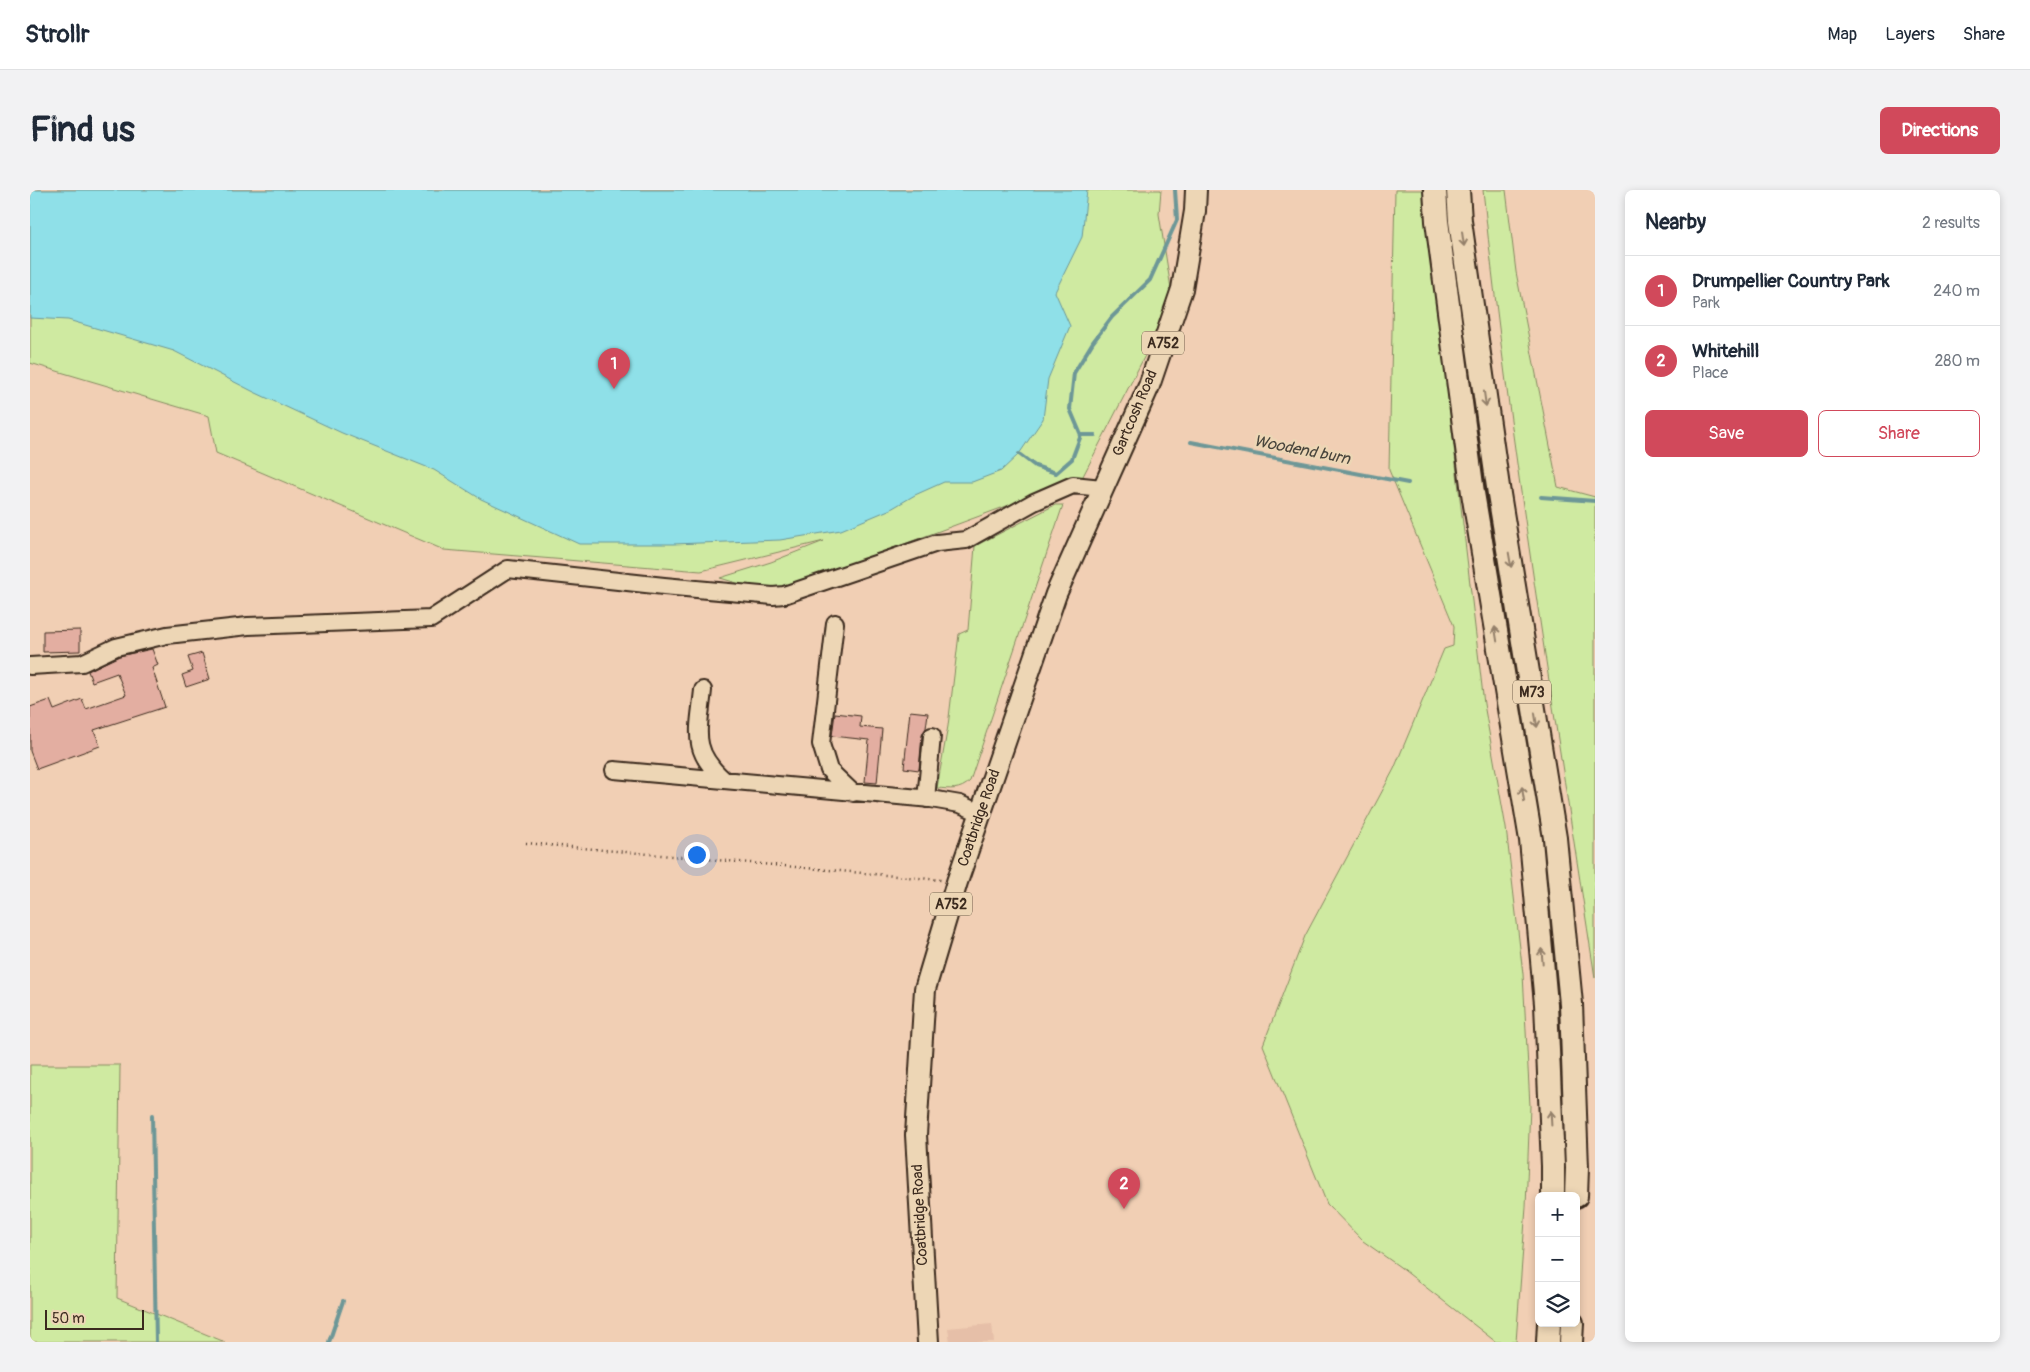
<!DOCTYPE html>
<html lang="en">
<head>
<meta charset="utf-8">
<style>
  :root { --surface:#fff; --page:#f2f2f3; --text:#1f2937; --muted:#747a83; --line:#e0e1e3; --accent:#d1495b }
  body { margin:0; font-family:Pangolin,sans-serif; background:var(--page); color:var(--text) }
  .controls { position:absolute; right:15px; bottom:15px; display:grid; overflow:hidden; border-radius:8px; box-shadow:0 2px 8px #0003 }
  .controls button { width:45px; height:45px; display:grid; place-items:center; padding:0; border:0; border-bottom:1px solid var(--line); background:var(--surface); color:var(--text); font:25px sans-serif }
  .scale { position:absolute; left:15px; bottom:12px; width:99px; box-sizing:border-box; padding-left:5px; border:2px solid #3b2a1e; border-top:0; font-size:14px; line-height:18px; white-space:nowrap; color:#3b2a1e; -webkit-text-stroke:4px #edd6b5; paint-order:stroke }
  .you { position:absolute; left:666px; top:664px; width:18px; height:18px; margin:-12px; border:4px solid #fff; border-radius:50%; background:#1a73e8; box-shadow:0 0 0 8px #1a73e833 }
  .badge { display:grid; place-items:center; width:32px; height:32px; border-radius:50%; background:var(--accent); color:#fff; font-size:16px; font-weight:700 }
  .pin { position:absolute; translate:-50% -41px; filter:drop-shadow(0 1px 2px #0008) }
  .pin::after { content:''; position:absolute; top:26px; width:18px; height:15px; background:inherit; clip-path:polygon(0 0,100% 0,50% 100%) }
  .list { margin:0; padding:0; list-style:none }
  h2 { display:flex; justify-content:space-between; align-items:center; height:65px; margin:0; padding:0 20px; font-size:21px }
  h2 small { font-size:16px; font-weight:400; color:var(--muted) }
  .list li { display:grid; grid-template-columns:32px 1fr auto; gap:15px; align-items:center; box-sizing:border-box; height:70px; padding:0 20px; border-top:1px solid var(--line) }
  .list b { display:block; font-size:19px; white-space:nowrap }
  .list p { margin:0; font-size:16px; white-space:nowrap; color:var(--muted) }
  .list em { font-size:16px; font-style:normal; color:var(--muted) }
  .actions { display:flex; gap:10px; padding:15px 20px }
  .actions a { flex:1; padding:11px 0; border:1px solid var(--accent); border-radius:8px; text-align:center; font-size:18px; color:var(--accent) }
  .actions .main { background:var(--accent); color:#fff }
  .icon { flex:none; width:28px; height:28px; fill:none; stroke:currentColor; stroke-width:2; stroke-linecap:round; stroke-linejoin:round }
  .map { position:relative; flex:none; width:1565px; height:1152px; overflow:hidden; border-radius:8px }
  header { display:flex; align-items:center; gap:30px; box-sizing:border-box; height:70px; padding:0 25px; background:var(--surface); border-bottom:1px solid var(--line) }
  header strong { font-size:24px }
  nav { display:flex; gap:28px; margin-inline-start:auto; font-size:18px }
  .intro { display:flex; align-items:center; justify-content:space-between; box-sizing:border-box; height:120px; padding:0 30px }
  h1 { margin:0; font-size:35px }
  .button { padding:12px 22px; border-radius:8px; background:var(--accent); color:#fff; font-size:18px; font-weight:700 }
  main { display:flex; gap:30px; padding:0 30px }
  aside { flex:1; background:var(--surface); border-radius:8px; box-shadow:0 2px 8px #0003 }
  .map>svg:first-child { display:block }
  .built { fill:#e6bfa8 }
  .green { fill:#cfeaa1; stroke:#858a60 }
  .water { fill:#8fe0e8; stroke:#6d9797 }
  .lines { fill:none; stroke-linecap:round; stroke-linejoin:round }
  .stream { stroke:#6d9797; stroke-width:4 }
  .building { fill:#e3aea1; stroke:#3b2a1e }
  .minor-casing { stroke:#3b2a1e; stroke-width:20 }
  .major-casing { stroke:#3b2a1e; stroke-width:24 }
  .highway-casing { stroke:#3b2a1e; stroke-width:26 }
  .path { stroke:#3b2a1e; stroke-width:2.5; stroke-dasharray:1 4; stroke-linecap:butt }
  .minor { stroke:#edd6b5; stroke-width:16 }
  .major { stroke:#edd6b5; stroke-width:20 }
  .highway { stroke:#edd6b5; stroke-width:22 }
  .oneway { stroke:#94806a }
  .labels { text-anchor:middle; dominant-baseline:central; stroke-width:5; stroke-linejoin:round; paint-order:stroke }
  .shield { fill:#edd6b5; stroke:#705e4b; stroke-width:1 }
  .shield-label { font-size:14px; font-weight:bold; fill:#3b2a1e }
  .street-label { font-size:15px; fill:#3b2a1e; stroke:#edd6b5 }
  .water-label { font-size:16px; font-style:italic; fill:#48453c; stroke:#edd6b5 }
</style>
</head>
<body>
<header>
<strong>Strollr</strong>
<nav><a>Map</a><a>Layers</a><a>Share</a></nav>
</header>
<div class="intro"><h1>Find us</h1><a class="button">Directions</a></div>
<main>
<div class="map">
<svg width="1565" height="1152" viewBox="0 0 1565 1152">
  <rect width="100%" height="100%" fill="#f1cfb4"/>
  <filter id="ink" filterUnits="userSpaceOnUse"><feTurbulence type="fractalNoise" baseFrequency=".02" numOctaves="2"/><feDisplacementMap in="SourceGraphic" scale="10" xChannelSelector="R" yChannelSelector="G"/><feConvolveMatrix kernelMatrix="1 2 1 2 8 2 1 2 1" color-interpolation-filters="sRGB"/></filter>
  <g filter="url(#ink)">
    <path class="built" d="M 962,1134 L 964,1152 L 920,1152 L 918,1138 Z"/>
    <path class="green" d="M 0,0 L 1131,0 L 1129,24 L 1143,111 L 1052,288 L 761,396 L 724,398 L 690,388 L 741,372 L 794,351 L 671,381 L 414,360 L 186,263 L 179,226 L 0,173 Z
      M 1365,0 L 1394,0 L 1454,514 L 1476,638 L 1493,784 L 1500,916 L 1496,1017 L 1486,1152 L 1466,1152 L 1370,1077 L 1333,1051 L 1297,1014 L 1233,855 L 1275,746 L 1364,579 L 1414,459 L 1423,456 L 1424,436 L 1359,280 Z
      M 1453,0 L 1476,0 L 1486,82 L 1528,297 L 1565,307 L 1565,788 C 1525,526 1481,264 1453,0 Z
      M 1025,315 L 1033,315 L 940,591 C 930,601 920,599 907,598 L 918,536 L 929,444 L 938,440 L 945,356 Z
      M 0,875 L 90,875 L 87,1108 L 195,1152 L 0,1152 Z"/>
    <path class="water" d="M 0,0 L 1057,0 L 1052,47 L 1025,102 L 1040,136 L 1018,189 L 1013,229 L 989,264 L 971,281 L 942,292 L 914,292 L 885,305 L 861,319 L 811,340 L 750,350 L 643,354 L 549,354 L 451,309 L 404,280 L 312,243 L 224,202 L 144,161 L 38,130 L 0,128 Z"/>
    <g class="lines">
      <path class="stream" d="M 1051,245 L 1040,219 L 1044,183 L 1063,152 L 1082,127 L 1120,90 L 1147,30 L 1145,0
        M 1161,252 L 1378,293
        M 989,264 L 1005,276 L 1026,283 L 1042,269 L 1051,245 L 1065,245
        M 1511,307 L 1565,311
        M 122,925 L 126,1152
        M 299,1152 L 313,1111"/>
    </g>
    <path class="building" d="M 50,440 L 50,461 L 13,462 L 13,441 Z
      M 122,459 L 128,475 L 122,478 L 135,517 L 64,540 L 70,556 L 7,579 L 0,561 L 0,517 L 20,510 L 24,520 L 52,509 L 56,519 L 96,505 L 87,483 L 62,492 L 58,481 L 89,466 Z
      M 172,463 L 180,489 L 156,497 L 152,485 L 163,481 L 158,467 Z
      M 880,521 L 898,523 L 896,538 L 892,545 L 889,580 L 874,578 Z
      M 805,523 L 831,526 L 830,537 L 852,539 L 847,593 L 835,592 L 839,550 L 802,546 Z"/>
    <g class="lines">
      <g class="minor-casing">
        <path id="minor" d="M 805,433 L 791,554 L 799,580 L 823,603
          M 0,476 L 52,473 L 86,457 L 137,445 L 218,436 L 401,429 L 478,379 L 634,396 L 743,406 L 754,405 L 907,353 L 936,350 L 1004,312 L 1043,295 L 1072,298
          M 673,500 C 669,541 660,560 694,590
          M 584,580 L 901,609 L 930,614 L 950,623
          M 896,609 L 902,546"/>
      </g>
      <g class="major-casing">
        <path id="major" d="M 898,1152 L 886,945 L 895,799 L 927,692 L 1026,404 L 1119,196 L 1152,99 L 1165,21 L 1166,0"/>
      </g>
      <g class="highway-casing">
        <path id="highway" d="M 1405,0 L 1407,31 L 1443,303 L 1501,650 L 1516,814 L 1523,976 L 1523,1006
          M 1428,0 L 1430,31 L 1469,304 L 1525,648 L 1541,814 L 1547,978 L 1546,1006
          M 1518,1152 L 1519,1133
          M 1541,1152 L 1542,1133"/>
      </g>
      <path class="path" d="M 496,653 L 911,690"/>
      <use href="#minor" class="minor"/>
      <use href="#major" class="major"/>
      <use href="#highway" class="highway"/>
    </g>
    <defs><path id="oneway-shaft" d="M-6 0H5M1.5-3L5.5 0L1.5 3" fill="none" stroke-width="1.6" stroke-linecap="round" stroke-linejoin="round" transform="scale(1.25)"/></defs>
    <g class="oneway">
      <use href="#oneway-shaft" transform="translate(1433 49) rotate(82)"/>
      <use href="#oneway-shaft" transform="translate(1455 209) rotate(82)"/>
      <use href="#oneway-shaft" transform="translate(1480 370) rotate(80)"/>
      <use href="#oneway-shaft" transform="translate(1466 444) rotate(-99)"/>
      <use href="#oneway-shaft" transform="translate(1506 530) rotate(81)"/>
      <use href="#oneway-shaft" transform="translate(1493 604) rotate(-99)"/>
      <use href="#oneway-shaft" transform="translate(1512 766) rotate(-95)"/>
      <use href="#oneway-shaft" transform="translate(1521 928) rotate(-93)"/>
    </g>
  </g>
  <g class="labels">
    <g class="shield">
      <rect x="1112" y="141.5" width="42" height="23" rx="4"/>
      <rect x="1483" y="490.5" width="38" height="23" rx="4"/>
      <rect x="900" y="702.5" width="42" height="23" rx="4"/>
    </g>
    <g class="shield-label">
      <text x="1133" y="153">A752</text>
      <text x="1502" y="502">M73</text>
      <text x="921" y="714">A752</text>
    </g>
    <g class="street-label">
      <text transform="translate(1105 223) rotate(-67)">Gartcosh Road</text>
      <text transform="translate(949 628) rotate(-71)">Coatbridge Road</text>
      <text transform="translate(890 1025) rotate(-93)">Coatbridge Road</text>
    </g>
    <g class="water-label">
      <text transform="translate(1272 260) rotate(11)">Woodend burn</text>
    </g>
  </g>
</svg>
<div class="controls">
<button>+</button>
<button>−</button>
<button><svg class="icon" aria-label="layers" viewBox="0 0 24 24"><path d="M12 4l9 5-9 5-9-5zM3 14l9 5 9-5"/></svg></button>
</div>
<div class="scale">50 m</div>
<div class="you"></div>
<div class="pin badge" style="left:584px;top:199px">1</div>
<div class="pin badge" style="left:1094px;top:1019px">2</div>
</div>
<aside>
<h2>Nearby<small>2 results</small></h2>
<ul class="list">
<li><span class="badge">1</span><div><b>Drumpellier Country Park</b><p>Park</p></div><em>240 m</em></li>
<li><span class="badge">2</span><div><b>Whitehill</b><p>Place</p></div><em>280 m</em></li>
</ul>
<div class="actions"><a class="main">Save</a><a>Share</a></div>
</aside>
</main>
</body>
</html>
